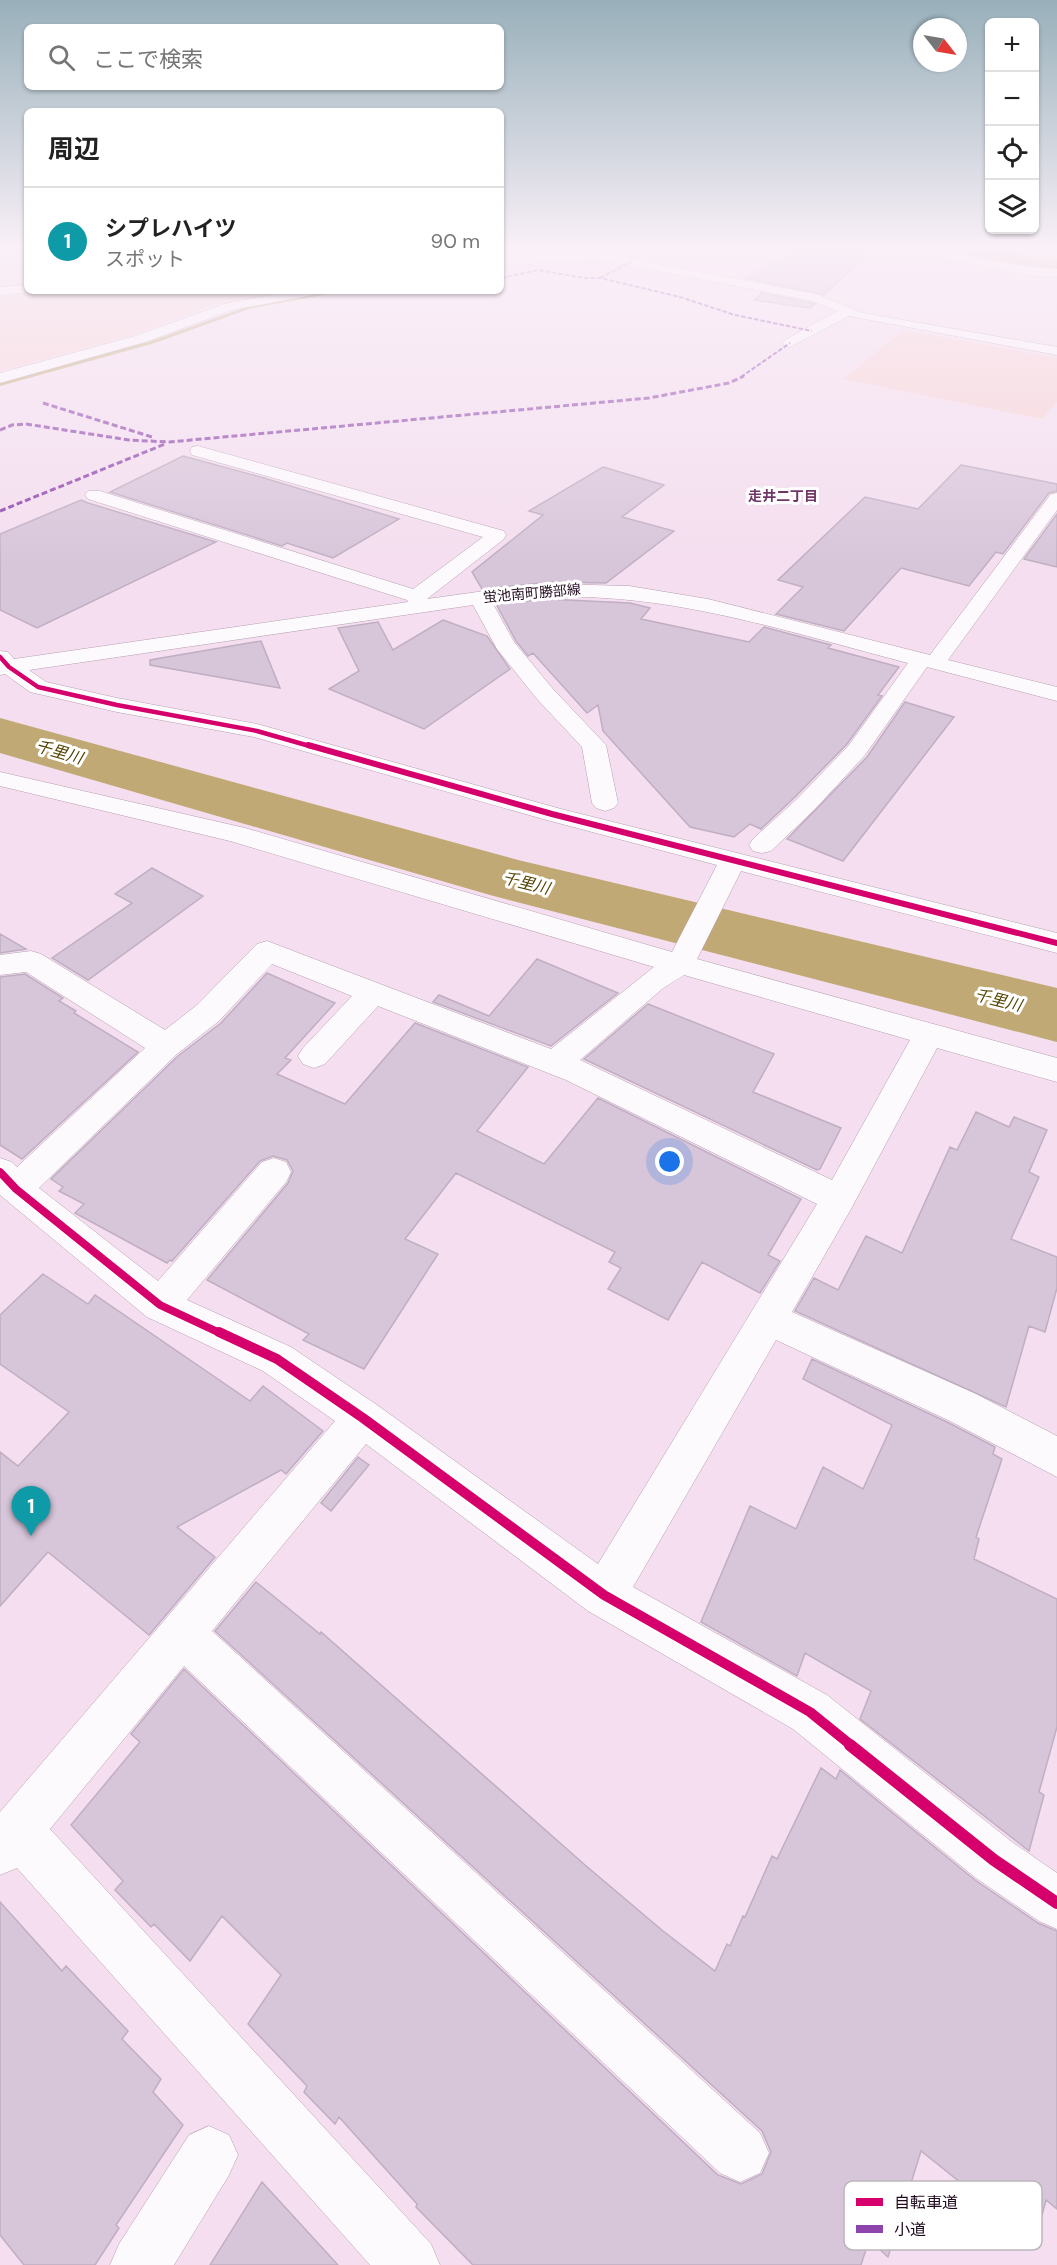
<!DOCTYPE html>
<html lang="ja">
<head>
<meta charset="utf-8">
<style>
  :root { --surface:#fff; --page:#f2f2f2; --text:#222; --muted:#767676; --line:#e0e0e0; --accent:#b45309 }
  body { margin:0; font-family:"DM Sans","Noto Sans JP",sans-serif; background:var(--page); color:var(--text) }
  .controls { position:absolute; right:18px; top:18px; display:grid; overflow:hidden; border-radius:9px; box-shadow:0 2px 4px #0004 }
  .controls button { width:54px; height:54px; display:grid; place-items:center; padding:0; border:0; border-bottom:2px solid var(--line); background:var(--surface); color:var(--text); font:30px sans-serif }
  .compass { position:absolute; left:913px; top:18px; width:54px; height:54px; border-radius:50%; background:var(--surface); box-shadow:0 2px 4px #0004; rotate:121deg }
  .you { position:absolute; left:670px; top:1162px; width:21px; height:21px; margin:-15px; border:4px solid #fff; border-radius:50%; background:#1a73e8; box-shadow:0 0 0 9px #1a73e833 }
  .badge { display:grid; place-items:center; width:39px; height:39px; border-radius:50%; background:var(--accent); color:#fff; font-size:20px; font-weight:700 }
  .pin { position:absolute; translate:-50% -50px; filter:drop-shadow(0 2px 3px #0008) }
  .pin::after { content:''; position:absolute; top:32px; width:21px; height:18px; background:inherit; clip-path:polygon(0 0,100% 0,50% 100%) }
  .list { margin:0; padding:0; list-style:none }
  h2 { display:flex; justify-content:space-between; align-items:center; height:78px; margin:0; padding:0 24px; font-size:26px }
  h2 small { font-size:20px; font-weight:400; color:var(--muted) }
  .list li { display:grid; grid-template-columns:39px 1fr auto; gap:18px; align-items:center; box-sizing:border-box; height:108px; padding:0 24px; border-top:2px solid var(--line) }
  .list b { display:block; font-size:22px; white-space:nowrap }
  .list p { margin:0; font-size:20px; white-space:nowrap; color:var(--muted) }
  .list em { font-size:20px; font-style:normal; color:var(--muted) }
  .icon { flex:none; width:33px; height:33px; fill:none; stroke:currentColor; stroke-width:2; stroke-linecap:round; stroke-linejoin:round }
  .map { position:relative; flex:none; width:1057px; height:2265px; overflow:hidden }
  .search { position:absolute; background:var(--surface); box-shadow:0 2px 4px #0004; left:24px; top:24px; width:480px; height:66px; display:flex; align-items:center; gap:15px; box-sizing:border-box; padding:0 21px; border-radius:9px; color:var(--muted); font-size:22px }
  .panel { position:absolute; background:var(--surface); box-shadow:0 2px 4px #0004; left:24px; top:108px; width:480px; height:186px; border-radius:9px }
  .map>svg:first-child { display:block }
  .green { fill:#f6d2d4 }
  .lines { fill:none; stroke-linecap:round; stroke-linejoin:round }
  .stream { fill:#c0a974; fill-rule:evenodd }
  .river { fill:#c0a974; fill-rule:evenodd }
  .taxiway { fill:#dfd1dc; fill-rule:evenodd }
  .building { fill:#d7c5d9; stroke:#c0aec2; stroke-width:1.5 }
  .minor-casing { stroke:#b5a0b1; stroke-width:1 }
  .minor { fill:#fdfafd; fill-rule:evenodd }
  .quiet-far1 { stroke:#8e44ad; stroke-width:2; stroke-dasharray:4.5 2; stroke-linecap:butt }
  .quiet { stroke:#8e44ad; stroke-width:3; stroke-dasharray:6 3; stroke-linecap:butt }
  .cycleway-far4-casing { stroke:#fff; stroke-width:7 }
  .cycleway-far3-casing { stroke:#fff; stroke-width:9 }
  .cycleway-far2-casing { stroke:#fff; stroke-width:11 }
  .cycleway-far1-casing { stroke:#fff; stroke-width:14 }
  .cycleway-casing { stroke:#fff; stroke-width:16 }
  .cycleway-far4 { stroke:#d6006c; stroke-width:4.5 }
  .cycleway-far3 { stroke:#d6006c; stroke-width:6 }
  .cycleway-far2 { stroke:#d6006c; stroke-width:8 }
  .cycleway-far1 { stroke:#d6006c; stroke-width:10 }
  .cycleway { stroke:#d6006c; stroke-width:12 }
  .labels { text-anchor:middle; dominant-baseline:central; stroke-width:6; stroke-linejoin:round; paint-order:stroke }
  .far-neighbourhood-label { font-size:14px; font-weight:bold; fill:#6f3666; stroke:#fff }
  .far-street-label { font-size:14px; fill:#210a1e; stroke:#fff }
  .water-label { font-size:16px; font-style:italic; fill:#534300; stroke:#fff }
  .key { fill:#fff; stroke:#bcb6bc; stroke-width:1.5 }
  .key-label { font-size:16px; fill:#210a1e }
</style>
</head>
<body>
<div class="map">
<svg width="1057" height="2265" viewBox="0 0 1057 2265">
  <rect width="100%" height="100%" fill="#f4deef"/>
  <path class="green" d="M 27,268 L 27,287 L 0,289 L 0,270 Z
    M 27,291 L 291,291 L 209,306 L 133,335 L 0,371 L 0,293 Z
    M 904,330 L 1057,358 L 1057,402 L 1042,419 L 843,379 Z"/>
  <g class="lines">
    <path class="stream" d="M 332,291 L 344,291 L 249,309 L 155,343 L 0,386 L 0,382 L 151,341 L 246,307 Z"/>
    <path class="river" d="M 920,247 L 980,247 L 1037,258 L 1057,259 L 1057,277 L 1037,276 L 935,256 L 925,253 Z
      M 0,718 L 518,860 L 1057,988 L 1057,1042 L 490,895 L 0,753 Z"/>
    <path class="taxiway" d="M 0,247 L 27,247 L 27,267 L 0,270 Z"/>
  </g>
  <path class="building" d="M 824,247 L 875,247 L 824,295 L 746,278 L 799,250 L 814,253 Z
    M 762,293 L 812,303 L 815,304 L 810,308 L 754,300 Z
    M 183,456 L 264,478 L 399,519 L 333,558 L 287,543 L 282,546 L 110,492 Z
    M 961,465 L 1057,484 L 1057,491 L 1049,493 L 1003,554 L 996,552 L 969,586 L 901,568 L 844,631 L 776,614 L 803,587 L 778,580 L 865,497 L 918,509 Z
    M 603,467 L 664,485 L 622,517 L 674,531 L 606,583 L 553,582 L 482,589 L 472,572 L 543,515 L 529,511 Z
    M 81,500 L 88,503 L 216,542 L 37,628 L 0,610 L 0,534 Z
    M 1057,514 L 1057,567 L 1024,559 Z
    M 546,599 L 630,603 L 650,608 L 641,619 L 749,642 L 764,627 L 831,645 L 828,648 L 899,667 L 878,695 L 882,696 L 847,744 L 795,797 L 761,829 L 750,824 L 734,837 L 690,827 L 603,731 L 598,705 L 587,713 L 533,653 L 528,656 L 516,641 L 496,604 Z
    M 443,620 L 487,636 L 510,669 L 424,729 L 329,689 L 359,671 L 338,628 L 378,622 L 393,650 Z
    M 261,641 L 280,688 L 150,665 L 150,660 Z
    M 905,702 L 954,717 L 843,861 L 787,839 L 867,757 Z
    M 152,868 L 203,896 L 88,980 L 52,958 L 132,903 L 115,894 Z
    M 0,934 L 26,949 L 0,953 Z
    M 537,959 L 618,993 L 551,1046 L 433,1002 L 439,995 L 489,1016 Z
    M 267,973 L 335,1003 L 285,1058 L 291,1060 L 277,1074 L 345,1104 L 415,1023 L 528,1067 L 477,1131 L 544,1164 L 598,1098 L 801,1199 L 768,1255 L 780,1261 L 760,1293 L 702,1262 L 668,1320 L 608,1289 L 621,1268 L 609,1262 L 615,1252 L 456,1173 L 405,1239 L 438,1254 L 364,1369 L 303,1340 L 309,1334 L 207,1280 L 288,1183 L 293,1171 L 287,1160 L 273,1156 L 260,1161 L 172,1261 L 170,1260 L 167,1263 L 75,1213 L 84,1204 L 59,1191 L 63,1187 L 51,1179 L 178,1056 L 221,1023 Z
    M 25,974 L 63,998 L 59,1001 L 76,1011 L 74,1013 L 138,1052 L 22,1159 L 0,1145 L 0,977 Z
    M 648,1004 L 774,1054 L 753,1092 L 841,1128 L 820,1169 L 817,1170 L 584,1059 Z
    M 976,1112 L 1009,1127 L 1014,1117 L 1047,1130 L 1029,1172 L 1039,1177 L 1011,1239 L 1057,1257 L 1057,1288 L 1045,1332 L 1029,1326 L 1006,1407 L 795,1311 L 814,1278 L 838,1290 L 866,1236 L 902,1253 L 950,1147 L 957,1150 Z
    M 43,1274 L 88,1304 L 95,1295 L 250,1401 L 263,1386 L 323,1431 L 286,1474 L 281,1470 L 177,1527 L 215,1557 L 149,1635 L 48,1552 L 0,1606 L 0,1452 L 18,1466 L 69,1412 L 0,1364 L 0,1315 Z
    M 812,1359 L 947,1422 L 995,1447 L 993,1454 L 1002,1459 L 976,1537 L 979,1539 L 974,1559 L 1057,1599 L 1057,1727 L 1039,1792 L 1044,1795 L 1029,1851 L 860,1719 L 871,1691 L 805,1653 L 797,1676 L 701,1622 L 750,1506 L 796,1529 L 823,1467 L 863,1489 L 892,1425 L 803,1379 Z
    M 358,1457 L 369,1465 L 331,1511 L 321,1503 Z
    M 256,1582 L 320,1634 L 321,1632 L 585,1865 L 663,1931 L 715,1971 L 727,1944 L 730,1946 L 743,1916 L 745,1917 L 772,1856 L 777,1859 L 821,1768 L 836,1779 L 840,1770 L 975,1880 L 1038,1923 L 1057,1931 L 1057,2209 L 1046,2200 L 1035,2242 L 921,2151 L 888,2257 L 869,2240 L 861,2265 L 473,2265 L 416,2207 L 417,2204 L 339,2117 L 335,2124 L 304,2092 L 307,2086 L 248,2024 L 281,1975 L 222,1916 L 190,1961 L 154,1924 L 151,1927 L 115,1890 L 123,1881 L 71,1825 L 140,1742 L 131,1734 L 184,1669 L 718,2175 L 741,2184 L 762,2174 L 771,2152 L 762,2131 L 215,1631 Z
    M 0,1902 L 62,1971 L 66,1966 L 128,2031 L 122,2039 L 161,2079 L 153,2092 L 183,2125 L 116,2225 L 119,2228 L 95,2265 L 24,2265 L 0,2235 Z
    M 262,2182 L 338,2265 L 210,2265 Z"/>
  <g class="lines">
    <g class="minor-casing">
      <path id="minor" d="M 664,247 L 719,247 L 713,251 L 622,257 L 816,294 L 863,313 L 1057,347 L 1057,355 L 849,316 L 790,347 L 785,346 L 783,343 L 785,340 L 837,311 L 813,301 L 595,259 L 501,266 L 501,258 Z
        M 900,247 C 953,246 1004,267 1057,269 L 1057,277 L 1034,276 L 906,251 Z
        M 27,285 L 27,291 L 32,292 L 0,295 L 0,287 Z
        M 292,291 L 318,291 L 312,295 L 232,310 L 145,342 L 0,383 L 0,373 L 135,336 L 224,304 Z
        M 198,446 L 504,531 L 506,535 L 504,539 L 427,599 L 499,589 L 553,584 L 629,586 L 708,599 L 930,655 L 1051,494 L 1057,493 L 1057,510 L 948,660 L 1057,687 L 1057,701 L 927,667 L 865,755 L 815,809 L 771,851 L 762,853 L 753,851 L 749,845 L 753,839 L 797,799 L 849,745 L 908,663 C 769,627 638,581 492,602 L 514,642 L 553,689 L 606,745 L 618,803 L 614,808 L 605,811 L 596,808 L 592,803 L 582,747 L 537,699 L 497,649 L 473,605 L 29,670 L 46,682 L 117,698 L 257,724 L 561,809 L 1057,933 L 1057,953 L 741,871 L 697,959 L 1057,1058 L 1057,1082 L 937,1048 L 851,1209 L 792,1312 L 976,1394 L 1057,1436 L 1057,1477 L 948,1420 L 776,1340 L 633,1587 L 827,1695 L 1012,1842 L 1057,1873 L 1057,1929 L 1039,1921 L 976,1878 L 793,1729 L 588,1611 L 366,1444 L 212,1631 L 760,2133 L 769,2153 L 760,2173 L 740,2182 L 720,2173 L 184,1666 L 50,1829 L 431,2244 L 440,2265 L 370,2265 L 17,1868 L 0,1875 L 0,1812 L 335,1421 L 263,1371 L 147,1317 L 0,1195 L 0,1158 L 12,1162 L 17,1167 L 145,1048 L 26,972 L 0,975 L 0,955 L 31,951 L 41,954 L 165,1030 L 197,1005 L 257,944 L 267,941 L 551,1049 L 654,967 L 230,841 L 0,786 L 0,772 L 245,828 L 672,952 L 717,865 L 543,819 L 254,737 L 117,712 L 30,692 L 5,674 L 0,675 L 0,651 L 8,652 L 14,659 L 408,602 L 407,600 L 88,499 L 85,495 L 88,491 L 100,491 L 413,589 L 483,537 L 192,455 L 190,451 L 192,447 ZM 272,964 L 352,996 L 303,1048 L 298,1056 L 303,1064 L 314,1068 L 325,1064 L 378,1006 L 566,1080 L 817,1204 L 598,1564 L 377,1405 L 291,1347 L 187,1300 L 286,1182 L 291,1172 L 286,1162 L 274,1158 L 262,1162 L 158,1281 L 39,1188 L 177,1054 L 219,1021 ZM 684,975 L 910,1040 L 832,1180 L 580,1060 L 662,989 Z
        M 209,2126 L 229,2135 L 238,2155 L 229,2175 L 174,2265 L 110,2265 L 119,2244 L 189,2135 Z"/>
    </g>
    <use href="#minor" class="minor"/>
    <path class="quiet-far1" d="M 501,278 L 538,270 L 585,278 L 600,278 L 680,297 L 735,315 L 812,331
      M 600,278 L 631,262
      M 741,377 L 790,343"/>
    <path class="quiet" d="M 43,403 L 152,437
      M 0,430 L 12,425 L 26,424 L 129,440 L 169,442 L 649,398 L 729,383 L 744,376
      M 0,511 L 165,444"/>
    <g class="cycleway-far4-casing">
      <path id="cycleway-far4" d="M 0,657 L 9,667 L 38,687 L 117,705 L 257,731 L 313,747"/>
    </g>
    <g class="cycleway-far3-casing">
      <path id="cycleway-far3" d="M 308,745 L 552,814 L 1057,943"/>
    </g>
    <g class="cycleway-far2-casing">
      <path id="cycleway-far2" d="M 0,1172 L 16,1189 L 160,1305 L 222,1334"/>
    </g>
    <g class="cycleway-far1-casing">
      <path id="cycleway-far1" d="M 219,1332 L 277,1359 L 363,1418 L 604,1595 L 810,1712 L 852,1746"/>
    </g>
    <g class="cycleway-casing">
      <path id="cycleway" d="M 850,1745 L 994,1860 L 1057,1903"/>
    </g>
    <use href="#cycleway-far4" class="cycleway-far4"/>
    <use href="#cycleway-far3" class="cycleway-far3"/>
    <use href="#cycleway-far2" class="cycleway-far2"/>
    <use href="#cycleway-far1" class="cycleway-far1"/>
    <use href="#cycleway" class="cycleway"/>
  </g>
  <linearGradient id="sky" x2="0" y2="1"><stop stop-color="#98b0ba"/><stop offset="0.44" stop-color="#faf0f8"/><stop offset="1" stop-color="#faf0f8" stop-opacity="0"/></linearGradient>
  <rect width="1057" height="564" fill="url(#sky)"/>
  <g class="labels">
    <g class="far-neighbourhood-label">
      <text x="783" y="496">走井二丁目</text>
    </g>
    <g class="far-street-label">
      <text transform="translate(532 593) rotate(-5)">蛍池南町勝部線</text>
    </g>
    <g class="water-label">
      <text transform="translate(59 752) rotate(16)">千里川</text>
      <text transform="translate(526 883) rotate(14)">千里川</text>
      <text transform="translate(998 1000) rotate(14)">千里川</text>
    </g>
  </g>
  <rect x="844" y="2181" width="198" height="69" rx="9" class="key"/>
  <rect x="856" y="2198" width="27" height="8" fill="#d6006c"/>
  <rect x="856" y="2225" width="27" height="8" fill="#8e44ad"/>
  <g class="key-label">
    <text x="894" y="2208">自転車道</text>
    <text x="894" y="2235">小道</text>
  </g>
</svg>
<div class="controls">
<button>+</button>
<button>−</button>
<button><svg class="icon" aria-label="locate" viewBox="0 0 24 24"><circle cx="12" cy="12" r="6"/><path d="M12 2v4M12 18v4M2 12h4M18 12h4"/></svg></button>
<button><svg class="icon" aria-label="layers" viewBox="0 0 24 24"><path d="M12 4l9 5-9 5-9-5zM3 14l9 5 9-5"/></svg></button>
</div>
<svg class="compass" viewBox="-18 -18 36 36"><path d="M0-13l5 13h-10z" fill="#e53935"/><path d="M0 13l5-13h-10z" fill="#767676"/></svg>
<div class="you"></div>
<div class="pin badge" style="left:31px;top:1536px;background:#0f9aa8">1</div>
<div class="search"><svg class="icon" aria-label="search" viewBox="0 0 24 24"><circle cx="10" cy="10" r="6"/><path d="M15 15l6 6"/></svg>ここで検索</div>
<section class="panel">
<h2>周辺<small></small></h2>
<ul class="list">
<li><span class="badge" style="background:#0f9aa8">1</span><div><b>シプレハイツ</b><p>スポット</p></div><em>90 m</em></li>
</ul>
</section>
</div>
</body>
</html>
